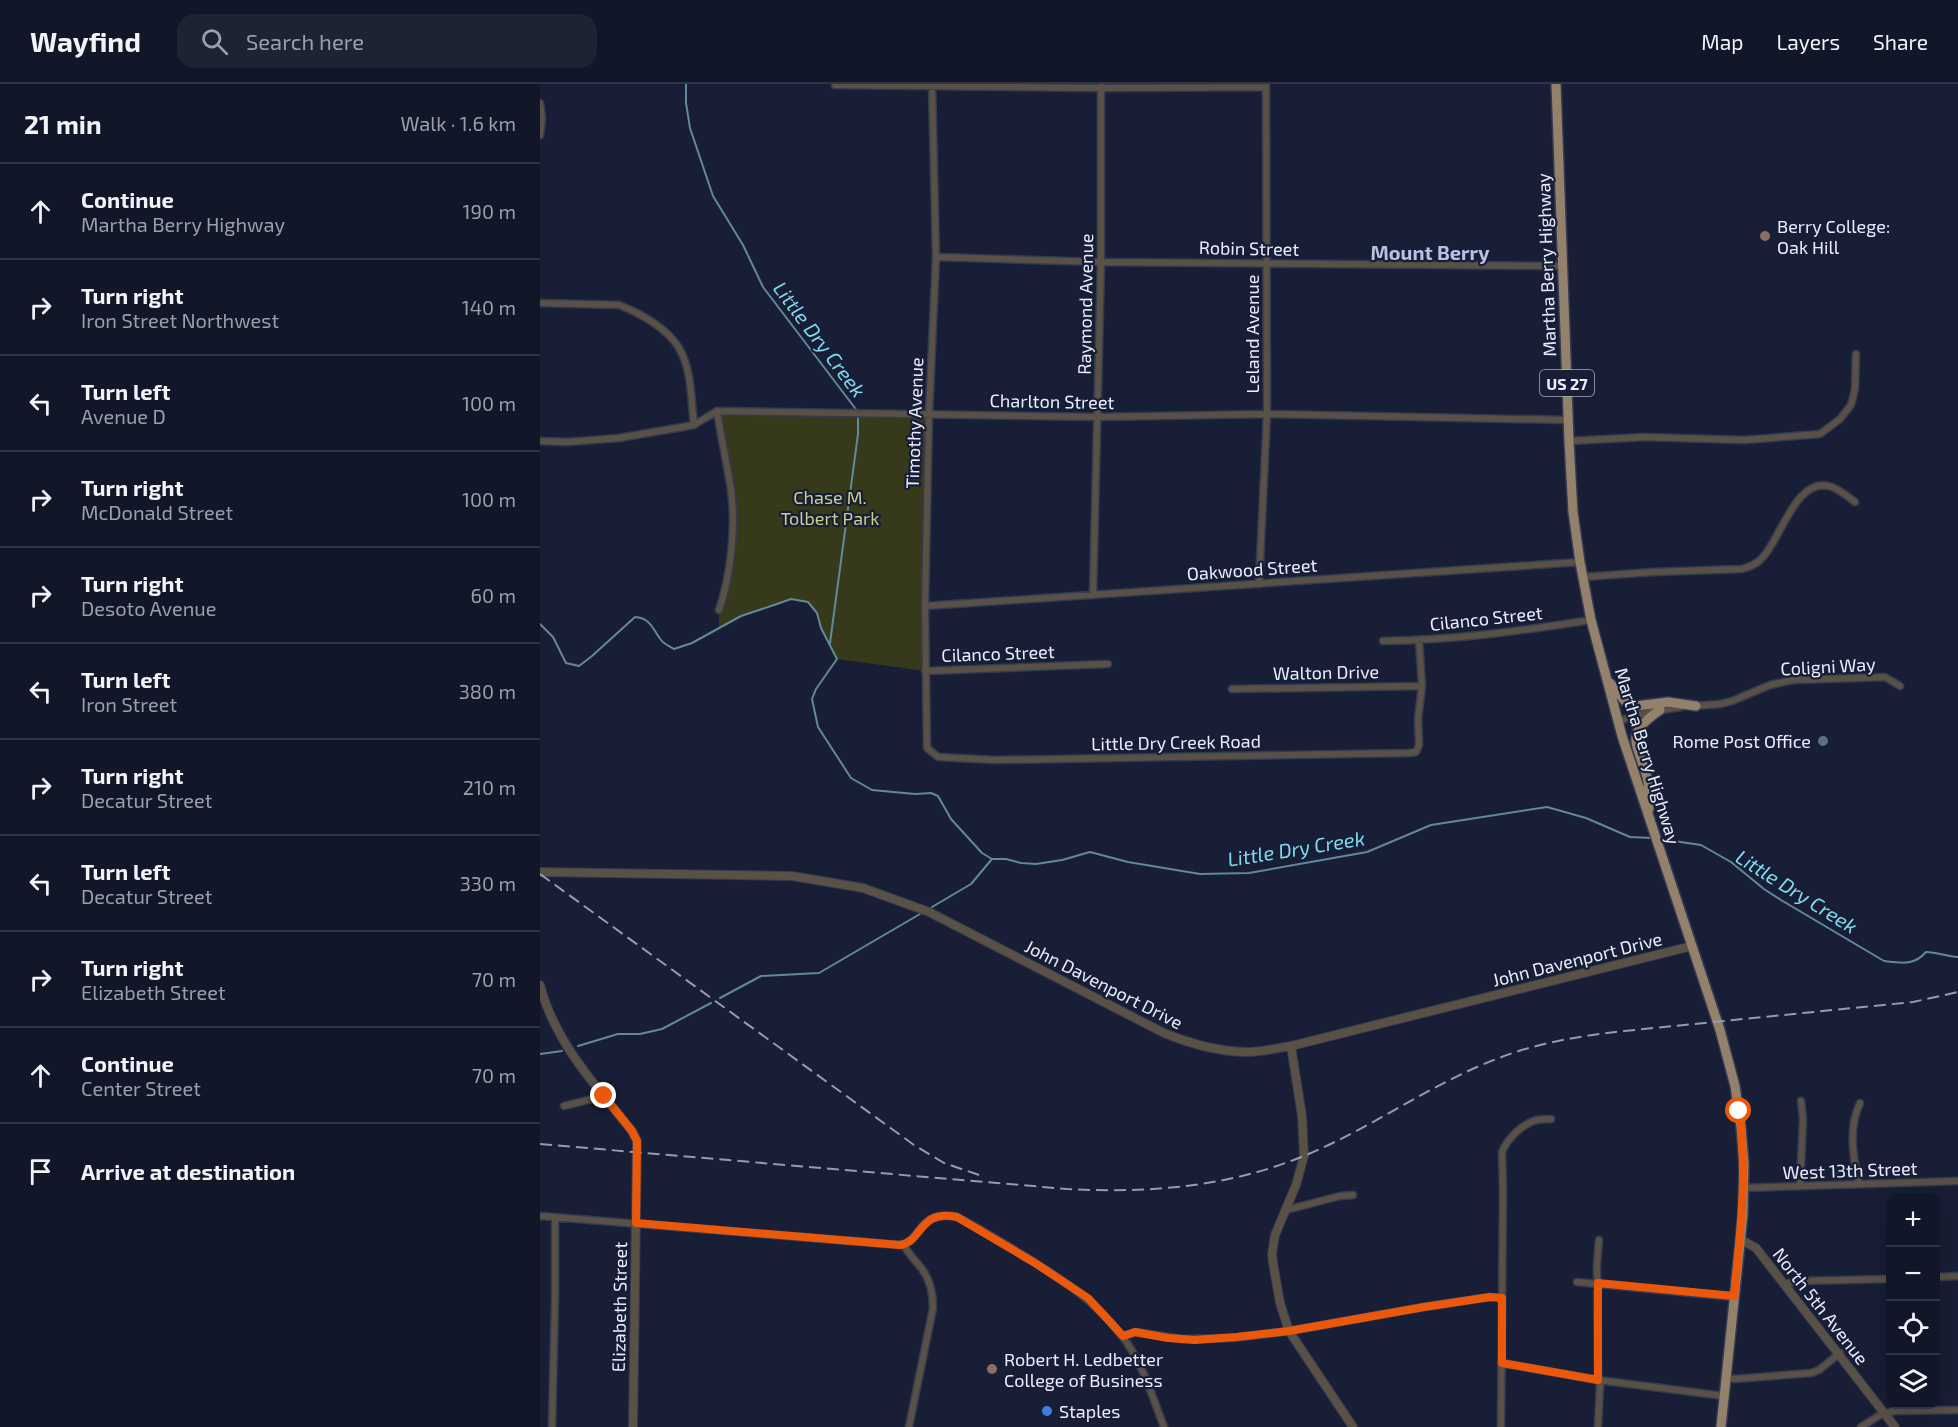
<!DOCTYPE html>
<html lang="en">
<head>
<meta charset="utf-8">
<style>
  :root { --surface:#111628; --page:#1e2334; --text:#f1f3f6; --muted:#9c9fa8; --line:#303545 }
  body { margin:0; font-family:"Exo 2",sans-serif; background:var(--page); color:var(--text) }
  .controls { position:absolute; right:18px; bottom:18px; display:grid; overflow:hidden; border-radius:12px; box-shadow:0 6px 24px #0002 }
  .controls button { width:54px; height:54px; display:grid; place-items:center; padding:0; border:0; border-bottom:2px solid var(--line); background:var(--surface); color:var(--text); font:30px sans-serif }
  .stop { position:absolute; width:18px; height:18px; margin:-14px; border:4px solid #ea580c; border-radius:50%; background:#fff }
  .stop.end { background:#ea580c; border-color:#fff; box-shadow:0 2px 6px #0008 }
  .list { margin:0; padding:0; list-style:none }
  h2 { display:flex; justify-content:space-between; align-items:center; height:78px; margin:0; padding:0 24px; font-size:26px }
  h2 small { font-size:20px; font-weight:400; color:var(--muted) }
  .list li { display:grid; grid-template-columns:39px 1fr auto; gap:18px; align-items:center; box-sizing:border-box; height:96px; padding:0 24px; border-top:2px solid var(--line) }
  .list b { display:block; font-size:22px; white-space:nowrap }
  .list p { margin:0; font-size:20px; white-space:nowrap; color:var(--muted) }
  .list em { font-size:20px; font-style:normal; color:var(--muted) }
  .icon { flex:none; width:33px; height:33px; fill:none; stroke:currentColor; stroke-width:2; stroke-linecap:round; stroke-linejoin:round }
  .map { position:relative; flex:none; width:1418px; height:1343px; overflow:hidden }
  header { display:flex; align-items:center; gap:36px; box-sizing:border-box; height:84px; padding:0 30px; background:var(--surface); border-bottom:2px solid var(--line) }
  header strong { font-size:28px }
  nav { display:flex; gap:33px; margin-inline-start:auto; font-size:21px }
  .search { width:420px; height:54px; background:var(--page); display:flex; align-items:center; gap:15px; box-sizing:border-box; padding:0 21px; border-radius:18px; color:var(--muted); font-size:22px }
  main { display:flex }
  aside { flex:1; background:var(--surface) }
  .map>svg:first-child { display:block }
  .park { fill:#373a1a }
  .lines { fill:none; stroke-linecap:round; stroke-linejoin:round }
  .stream { stroke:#628997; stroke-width:2 }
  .minor-casing { stroke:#343b51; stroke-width:9 }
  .tertiary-casing { stroke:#343b51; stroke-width:10 }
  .primary-casing { stroke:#343b51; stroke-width:12 }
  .minor { stroke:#595046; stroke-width:6 }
  .tertiary { stroke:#595046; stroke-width:8 }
  .primary { stroke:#93816b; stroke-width:9 }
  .rail { stroke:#959caf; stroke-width:2; stroke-dasharray:12 6; stroke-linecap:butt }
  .route { stroke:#ea580c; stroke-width:8 }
  .education-dot { fill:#8d6e63; stroke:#171e35; stroke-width:2 }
  .service-dot { fill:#5c6f8a; stroke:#171e35; stroke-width:2 }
  .shop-dot { fill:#3f7fe0; stroke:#171e35; stroke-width:2 }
  .labels { text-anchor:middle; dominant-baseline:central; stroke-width:4.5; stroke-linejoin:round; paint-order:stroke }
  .shield { fill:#171e35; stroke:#a9b0c2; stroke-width:1.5 }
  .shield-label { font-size:16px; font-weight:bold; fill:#e8eeff }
  .poi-label { font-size:18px; fill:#e8eeff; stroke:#171e35; text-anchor:start }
  .street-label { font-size:18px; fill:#e8eeff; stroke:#171e35 }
  .park-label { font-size:18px; fill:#c9d08c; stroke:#171e35 }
  .neighbourhood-label { font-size:20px; font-weight:bold; fill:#b6c2e1; stroke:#171e35 }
  .water-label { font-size:20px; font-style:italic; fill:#82dbf0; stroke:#171e35 }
</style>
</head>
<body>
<header>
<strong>Wayfind</strong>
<div class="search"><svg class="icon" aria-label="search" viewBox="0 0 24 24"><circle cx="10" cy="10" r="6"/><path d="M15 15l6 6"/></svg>Search here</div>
<nav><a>Map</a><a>Layers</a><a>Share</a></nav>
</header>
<main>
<aside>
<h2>21 min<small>Walk · 1.6 km</small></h2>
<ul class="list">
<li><svg class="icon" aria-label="ahead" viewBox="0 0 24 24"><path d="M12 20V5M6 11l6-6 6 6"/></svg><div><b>Continue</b><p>Martha Berry Highway</p></div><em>190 m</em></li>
<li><svg class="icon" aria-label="right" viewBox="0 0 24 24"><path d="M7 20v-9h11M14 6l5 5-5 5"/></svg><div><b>Turn right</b><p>Iron Street Northwest</p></div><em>140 m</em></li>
<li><svg class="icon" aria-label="left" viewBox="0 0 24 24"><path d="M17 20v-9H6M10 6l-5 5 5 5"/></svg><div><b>Turn left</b><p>Avenue D</p></div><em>100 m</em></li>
<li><svg class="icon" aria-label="right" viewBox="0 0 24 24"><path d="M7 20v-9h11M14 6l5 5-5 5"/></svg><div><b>Turn right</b><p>McDonald Street</p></div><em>100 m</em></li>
<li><svg class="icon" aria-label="right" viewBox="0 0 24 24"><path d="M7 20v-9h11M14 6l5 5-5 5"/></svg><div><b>Turn right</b><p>Desoto Avenue</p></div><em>60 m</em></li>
<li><svg class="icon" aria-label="left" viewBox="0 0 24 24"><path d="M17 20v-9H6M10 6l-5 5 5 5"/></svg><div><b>Turn left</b><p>Iron Street</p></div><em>380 m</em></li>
<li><svg class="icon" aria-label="right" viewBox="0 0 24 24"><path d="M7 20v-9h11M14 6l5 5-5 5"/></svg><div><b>Turn right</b><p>Decatur Street</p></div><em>210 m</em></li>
<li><svg class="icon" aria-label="left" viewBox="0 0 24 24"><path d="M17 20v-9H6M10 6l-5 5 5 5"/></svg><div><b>Turn left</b><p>Decatur Street</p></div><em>330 m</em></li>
<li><svg class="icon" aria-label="right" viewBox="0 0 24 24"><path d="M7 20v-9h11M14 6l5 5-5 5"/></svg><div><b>Turn right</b><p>Elizabeth Street</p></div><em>70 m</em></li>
<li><svg class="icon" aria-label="ahead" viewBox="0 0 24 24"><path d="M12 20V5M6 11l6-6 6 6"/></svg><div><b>Continue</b><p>Center Street</p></div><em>70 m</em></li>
<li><svg class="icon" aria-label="arrive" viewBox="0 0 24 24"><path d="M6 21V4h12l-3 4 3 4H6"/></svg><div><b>Arrive at destination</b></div></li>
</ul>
</aside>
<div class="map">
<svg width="1418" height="1343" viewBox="0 0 1418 1343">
  <rect width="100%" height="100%" fill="#171e35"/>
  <path class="park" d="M 177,327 L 389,330 L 385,587 L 297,575 L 281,544 L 277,529 L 268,518 L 251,515 L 201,532 L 179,545 L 179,526 L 187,503 L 193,421 Z"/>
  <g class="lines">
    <path class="stream" d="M 146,0 L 146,19 L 150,44 L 173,112 L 203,161 L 223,203 L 318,328 L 318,350 L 290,559
      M 0,540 L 13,553 L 26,579 L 39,582 L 52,572 L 95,533 C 111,534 113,546 121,556 C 124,560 129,562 134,565 L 152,559 L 201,532 L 237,520 L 251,515 L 268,518 L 277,529 L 281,544 L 297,575 L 276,605 L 272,615 L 278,643 L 311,694 L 332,706 L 375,710 L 391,709 L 398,712 L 411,735 L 442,769 L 452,775 L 466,775 L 481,779 L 496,780 L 522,776 L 550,768 L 588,778 L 660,790 L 709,789 L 827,768 L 891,741 L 1007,723 L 1046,734 L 1090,753 L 1112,754
      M 1120,755 L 1161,761 L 1191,778 L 1224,805 L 1241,816 L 1344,877 C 1361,879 1374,882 1386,868 C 1398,868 1407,873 1418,873
      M 392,823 L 431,800 L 452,775
      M 180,914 L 221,892 L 279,889 L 380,830
      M 38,962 L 78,950 L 100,950 L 122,945 L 171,919
      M 0,970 L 22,967"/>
    <g class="minor-casing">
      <path id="minor" d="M 392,0 L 396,173 L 389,330 L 385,522 L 387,664 L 398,673 L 455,676 L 869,669 L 876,668 L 879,661 L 878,635 L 882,602 L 879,556
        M 295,1 L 561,4 L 726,3
        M 0,19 L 2,35 L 0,51
        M 396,173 L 561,178 L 1023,182
        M 0,219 L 79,221 C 100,229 127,244 139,264 C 152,286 151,316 154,341
        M 177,327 C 181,353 187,380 191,406 C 196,442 191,491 179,526
        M 0,357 L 27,358 L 79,354 L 154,341 L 177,327 L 558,333 L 727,330 L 1028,336
        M 1029,357 L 1105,353 L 1204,356 L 1280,350 L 1300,335 L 1311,321 L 1315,305 L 1316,270
        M 1043,493 L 1113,488 L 1202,485 C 1210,483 1217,480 1222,474 C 1241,456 1256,390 1292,403 C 1300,406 1308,413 1315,418
        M 719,500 L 727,330 L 726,0
        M 553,511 L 561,178 L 561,0
        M 385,522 L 1040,478
        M 843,557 C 915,556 981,547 1051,536
        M 385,587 L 568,580
        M 692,605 L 882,602
        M 1154,622 L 1180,620 L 1192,617 L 1230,601 L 1253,596 L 1345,593 L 1360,602
        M 1078,637 L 1109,628 L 1141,623
        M 24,1022 L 64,1012
        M 1319,1100 C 1313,1074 1308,1044 1320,1019
        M 1260,1102 L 1263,1035 L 1261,1017
        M 1203,1104 L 1418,1097
        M 746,1126 L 800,1112 L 813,1111
        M 0,1132 L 360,1161 C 382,1158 377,1125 417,1133 C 434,1141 451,1152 468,1162 C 510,1188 552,1212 582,1252 C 603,1279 612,1312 624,1343
        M 364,1161 C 369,1171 376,1177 382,1185 C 391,1197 393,1210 393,1224 L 369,1343
        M 1396,1193 L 1418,1192
        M 1037,1198 L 1194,1213
        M 1245,1200 L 1257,1197 L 1350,1195
        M 583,1253 L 595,1248 L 642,1255 L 693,1254 L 749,1247 L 884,1223 L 950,1213 L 962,1214
        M 961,1279 L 1058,1296 L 1184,1312
        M 1186,1294 L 1194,1295 L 1271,1289 L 1279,1286 L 1300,1269
        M 12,1343 L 15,1213 L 15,1133
        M 961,1343 L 963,1106 L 962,1068 C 967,1055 983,1039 997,1036 C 1001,1035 1007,1035 1011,1035
        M 1058,1343 L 1060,1302 L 1058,1296 L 1057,1180 L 1059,1156
        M 1321,1343 L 1340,1331 L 1354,1327 L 1418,1326"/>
    </g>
    <g class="tertiary-casing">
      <path id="tertiary" d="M 0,788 L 252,792 L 323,804 L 389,828 L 624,949 C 651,960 679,968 708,968 C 722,968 737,964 751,962 L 1152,862
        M 0,901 C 15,959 56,1002 92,1047 L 97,1057 L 93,1343
        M 751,962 L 762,1032 L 764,1072 L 756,1101 L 735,1151 L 732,1170 L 733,1179 L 740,1219 L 749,1247 L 813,1343
        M 1200,1155 L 1216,1164 L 1355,1343"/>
    </g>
    <g class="primary-casing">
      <path id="primary" d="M 1016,0 L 1029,357 L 1033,428 L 1040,478 L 1051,536 L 1082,652 L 1180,946 L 1195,1002 L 1201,1043 L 1204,1080 L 1203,1130 L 1181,1343
        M 1070,599 L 1085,617 L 1096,622 L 1128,618 L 1156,622
        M 1109,725 C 1108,715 1110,703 1107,693 C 1096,656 1084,651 1120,626"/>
    </g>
    <use href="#minor" class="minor"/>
    <use href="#tertiary" class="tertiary"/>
    <use href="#primary" class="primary"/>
    <path class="rail" d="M 0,790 L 374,1061 L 404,1079 L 442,1092
      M 0,1060 L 527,1105 C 603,1109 679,1104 751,1077 C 824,1050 887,1001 959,974 C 1000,958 1041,952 1084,947 L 1373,918 L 1418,908"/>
  </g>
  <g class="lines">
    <path class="route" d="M 64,1012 L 92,1047 L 97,1057 L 96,1139 L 360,1161 C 383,1158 378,1125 417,1133 L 495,1179 L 548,1214 L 583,1252 L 595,1248 L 628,1254 L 655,1256 L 696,1253 L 749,1247 L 884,1223 L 950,1213 L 962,1214 L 962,1279 L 1058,1296 L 1058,1199 L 1194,1212 C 1200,1150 1208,1089 1199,1027"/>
  </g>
  <g class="education-dot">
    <circle cx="1225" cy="152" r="6"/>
    <circle cx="452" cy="1285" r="6"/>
  </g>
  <circle class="service-dot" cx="1283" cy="657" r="6"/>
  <circle class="shop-dot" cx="507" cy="1327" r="6"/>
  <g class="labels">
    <rect class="shield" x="1000" y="286" width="54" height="26" rx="4.5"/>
    <g class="shield-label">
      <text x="1027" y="299">US 27</text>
    </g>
    <g class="poi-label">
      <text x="1237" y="142">Berry College:<tspan x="1237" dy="21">Oak Hill</tspan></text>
      <text x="1271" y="657" text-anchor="end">Rome Post Office</text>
      <text x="464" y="1275">Robert H. Ledbetter<tspan x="464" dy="21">College of Business</tspan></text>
      <text x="519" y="1327">Staples</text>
    </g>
    <g class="street-label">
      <text transform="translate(709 164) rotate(1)">Robin Street</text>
      <text transform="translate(1006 181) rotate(-92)">Martha Berry Highway</text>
      <text transform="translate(545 220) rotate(-89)">Raymond Avenue</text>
      <text transform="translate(712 250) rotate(-90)">Leland Avenue</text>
      <text transform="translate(512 317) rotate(1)">Charlton Street</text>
      <text transform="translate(374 339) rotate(-88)">Timothy Avenue</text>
      <text transform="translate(712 485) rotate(-4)">Oakwood Street</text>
      <text transform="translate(946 534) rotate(-6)">Cilanco Street</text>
      <text transform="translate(458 569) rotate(-2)">Cilanco Street</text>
      <text transform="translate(1288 582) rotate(-3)">Coligni Way</text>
      <text transform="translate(786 588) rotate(-1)">Walton Drive</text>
      <text transform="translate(636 658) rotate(-1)">Little Dry Creek Road</text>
      <text transform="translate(1108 672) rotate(73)">Martha Berry Highway</text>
      <text transform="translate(1037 875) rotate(-14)">John Davenport Drive</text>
      <text transform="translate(564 900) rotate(27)">John Davenport Drive</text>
      <text transform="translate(1310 1086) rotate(-2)">West 13th Street</text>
      <text transform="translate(1281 1222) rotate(52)">North 5th Avenue</text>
      <text transform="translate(79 1223) rotate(-89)">Elizabeth Street</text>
    </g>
    <g class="park-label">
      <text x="290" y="413">Chase M.<tspan x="290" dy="21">Tolbert Park</tspan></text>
    </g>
    <g class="neighbourhood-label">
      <text x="890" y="168">Mount Berry</text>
    </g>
    <g class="water-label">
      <text transform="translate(280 255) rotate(53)">Little Dry Creek</text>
      <text transform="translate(756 764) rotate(-9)">Little Dry Creek</text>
      <text transform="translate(1257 807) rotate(32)">Little Dry Creek</text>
    </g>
  </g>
</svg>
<div class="controls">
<button>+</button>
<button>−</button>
<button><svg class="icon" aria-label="locate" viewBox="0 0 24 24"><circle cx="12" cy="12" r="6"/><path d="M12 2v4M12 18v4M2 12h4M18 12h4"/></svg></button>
<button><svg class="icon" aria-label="layers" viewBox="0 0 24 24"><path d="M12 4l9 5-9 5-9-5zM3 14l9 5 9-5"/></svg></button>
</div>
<div class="stop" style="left:1199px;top:1027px"></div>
<div class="stop end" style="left:64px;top:1012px"></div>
</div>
</main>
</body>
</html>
